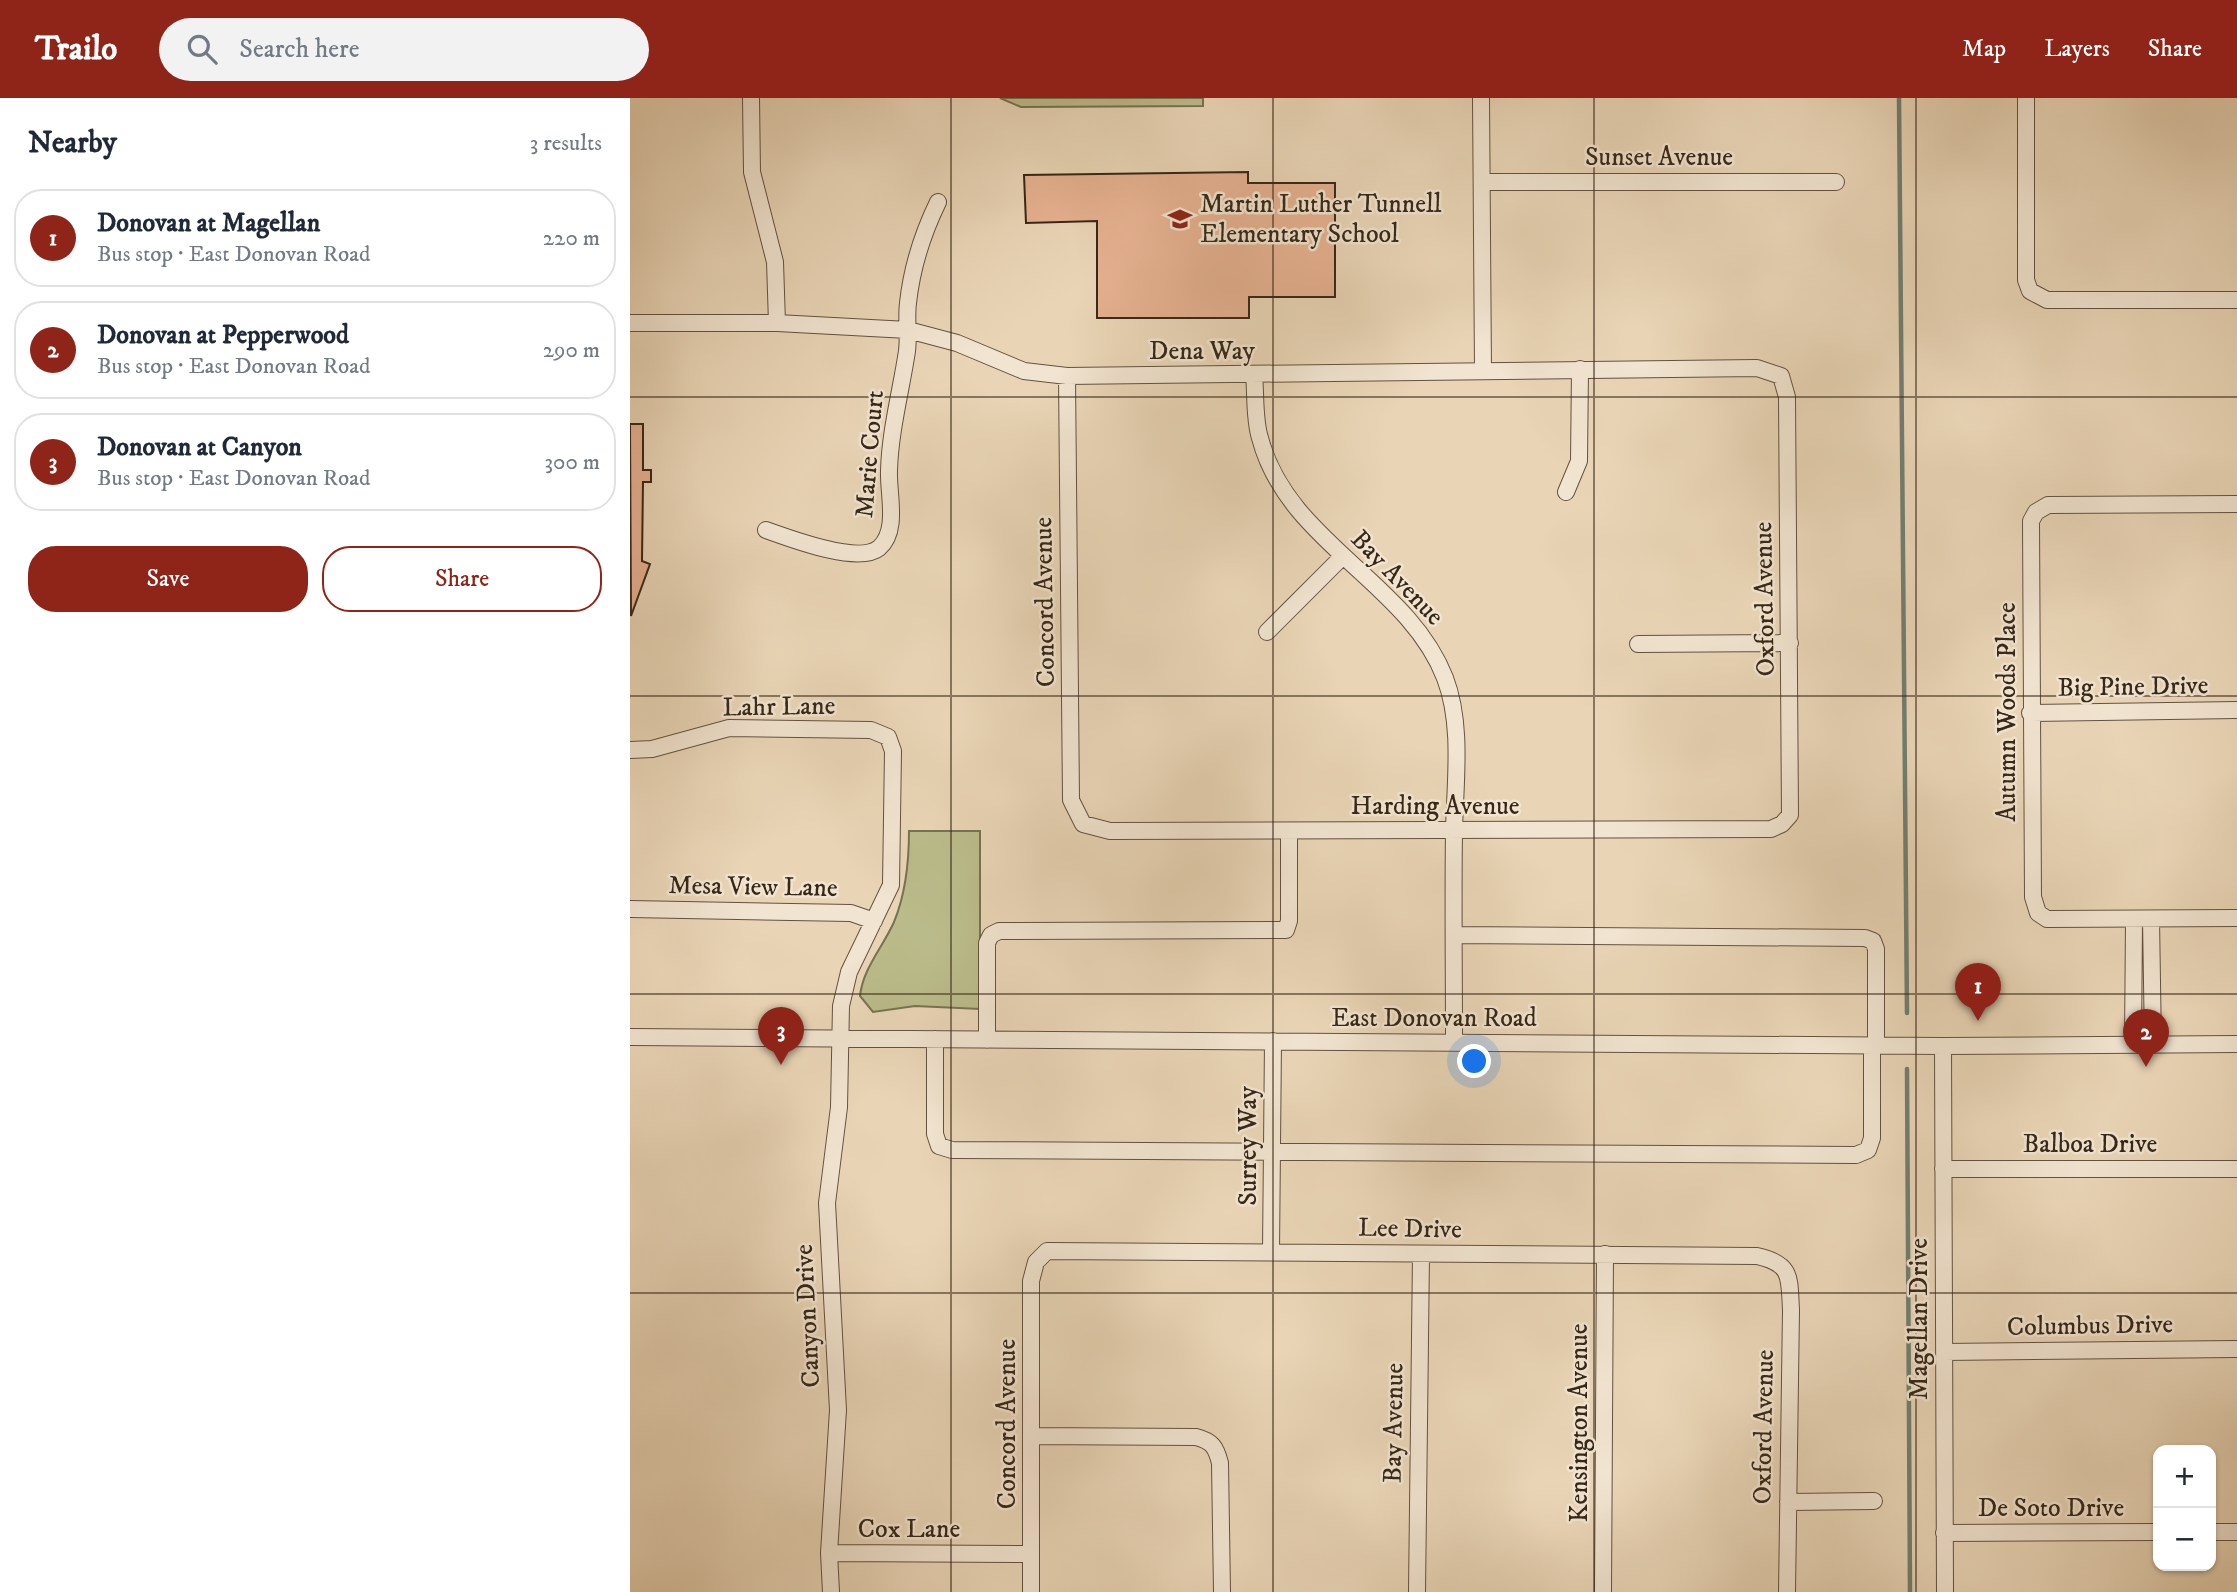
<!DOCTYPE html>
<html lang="en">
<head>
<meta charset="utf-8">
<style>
  :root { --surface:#fff; --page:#f2f2f3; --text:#1f2937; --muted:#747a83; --line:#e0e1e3; --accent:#8f2418 }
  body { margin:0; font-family:"IM FELL DW Pica",serif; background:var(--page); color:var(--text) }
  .controls { position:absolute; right:21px; bottom:21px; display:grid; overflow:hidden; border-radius:14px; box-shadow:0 2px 5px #0004 }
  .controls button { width:63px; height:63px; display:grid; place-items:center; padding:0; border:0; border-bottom:2px solid var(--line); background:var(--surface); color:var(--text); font:35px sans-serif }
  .you { position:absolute; left:845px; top:964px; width:24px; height:24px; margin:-18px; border:5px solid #fff; border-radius:50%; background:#1a73e8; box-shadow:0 0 0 10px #1a73e833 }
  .badge { display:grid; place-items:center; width:46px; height:46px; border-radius:50%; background:var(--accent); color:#fff; font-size:23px; font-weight:700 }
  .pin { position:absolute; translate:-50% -58px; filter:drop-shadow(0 2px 4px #0008) }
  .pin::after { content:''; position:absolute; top:37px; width:24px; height:21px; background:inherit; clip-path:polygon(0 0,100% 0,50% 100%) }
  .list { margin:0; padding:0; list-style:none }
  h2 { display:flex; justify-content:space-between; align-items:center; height:91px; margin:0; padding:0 28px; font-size:30px }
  h2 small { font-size:23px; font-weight:400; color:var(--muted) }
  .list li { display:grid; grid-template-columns:46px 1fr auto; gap:21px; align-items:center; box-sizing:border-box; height:98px; margin:0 14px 14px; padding:0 14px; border:2px solid var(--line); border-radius:28px }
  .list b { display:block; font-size:26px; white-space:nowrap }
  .list p { margin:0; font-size:23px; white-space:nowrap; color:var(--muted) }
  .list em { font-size:23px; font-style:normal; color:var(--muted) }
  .actions { display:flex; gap:14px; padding:21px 28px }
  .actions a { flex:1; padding:16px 0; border:2px solid var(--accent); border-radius:28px; text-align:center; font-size:24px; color:var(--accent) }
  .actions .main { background:var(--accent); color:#fff }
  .icon { flex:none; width:38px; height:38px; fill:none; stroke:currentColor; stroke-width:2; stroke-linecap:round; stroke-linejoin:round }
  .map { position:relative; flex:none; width:1607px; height:1494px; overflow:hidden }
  header { display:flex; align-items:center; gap:42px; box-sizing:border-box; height:98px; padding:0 35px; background:var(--accent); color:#fff }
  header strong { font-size:33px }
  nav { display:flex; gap:38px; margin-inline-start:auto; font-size:24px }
  .search { width:490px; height:63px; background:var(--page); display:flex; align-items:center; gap:18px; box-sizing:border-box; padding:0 24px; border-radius:38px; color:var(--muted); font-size:26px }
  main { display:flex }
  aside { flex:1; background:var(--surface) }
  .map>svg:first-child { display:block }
  .green { fill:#bbbc8b; stroke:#787252; stroke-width:2 }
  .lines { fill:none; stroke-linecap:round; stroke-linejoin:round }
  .stream { stroke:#707f71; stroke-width:4.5 }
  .building { fill:#e5b190; stroke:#362718; stroke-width:2 }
  .minor-casing { stroke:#635240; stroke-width:18 }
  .minor { stroke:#f1e4d0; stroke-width:16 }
  .grid { fill:none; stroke:#362718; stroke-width:2; stroke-opacity:0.55 }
  .labels { text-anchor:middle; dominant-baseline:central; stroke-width:5; stroke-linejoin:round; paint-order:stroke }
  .street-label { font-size:26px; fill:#362718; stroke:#f1e4d0 }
  .poi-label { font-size:26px; fill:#362718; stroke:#f1e4d0; text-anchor:start }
</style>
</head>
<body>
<header>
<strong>Trailo</strong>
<div class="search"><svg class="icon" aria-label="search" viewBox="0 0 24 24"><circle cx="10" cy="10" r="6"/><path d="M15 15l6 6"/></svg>Search here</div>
<nav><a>Map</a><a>Layers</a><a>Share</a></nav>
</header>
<main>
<aside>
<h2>Nearby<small>3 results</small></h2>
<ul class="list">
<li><span class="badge">1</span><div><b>Donovan at Magellan</b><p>Bus stop · East Donovan Road</p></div><em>220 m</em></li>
<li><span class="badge">2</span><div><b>Donovan at Pepperwood</b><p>Bus stop · East Donovan Road</p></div><em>290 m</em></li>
<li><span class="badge">3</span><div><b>Donovan at Canyon</b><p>Bus stop · East Donovan Road</p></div><em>300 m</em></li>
</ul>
<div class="actions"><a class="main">Save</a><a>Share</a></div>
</aside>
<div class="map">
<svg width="1607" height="1494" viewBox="0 0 1607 1494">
  <rect width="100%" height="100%" fill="#e9d5b6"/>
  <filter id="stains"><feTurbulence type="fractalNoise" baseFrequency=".00286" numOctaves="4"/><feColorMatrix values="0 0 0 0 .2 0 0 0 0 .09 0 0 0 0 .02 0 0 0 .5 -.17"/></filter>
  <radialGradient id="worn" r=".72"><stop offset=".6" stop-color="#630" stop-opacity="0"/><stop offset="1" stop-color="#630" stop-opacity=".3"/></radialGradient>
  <path class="green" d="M 370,0 L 573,0 L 573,8 L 391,9 Z
    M 279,733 L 350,733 L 350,911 L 285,908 L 243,914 L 230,898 C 233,870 253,849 264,824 C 276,795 279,765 279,733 Z"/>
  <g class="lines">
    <path class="stream" d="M 1269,0 L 1277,915
      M 1277,971 L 1280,1494"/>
  </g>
  <path class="building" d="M 618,74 L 618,85 L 705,85 L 705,199 L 619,199 L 619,220 L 467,220 L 467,123 L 396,125 L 394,77 Z
    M 0,326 L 13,326 L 13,372 L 21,372 L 21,384 L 13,384 L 12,463 L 20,466 L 1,518 Z"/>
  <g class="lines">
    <g class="minor-casing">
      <path id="minor" d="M 121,0 L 122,74 L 145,164 L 147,225
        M 851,0 L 853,273
        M 1396,0 L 1396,182 L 1400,193 L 1417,202 L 1607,202
        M 852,84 L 1206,84
        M 0,225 L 147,225 L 278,232 L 327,245 L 394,273 L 437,278 L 1127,270 L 1151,278 L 1157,299 L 1160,717 L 1152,726 L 1141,731 L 480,733 L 453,726 L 441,702 L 437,278
        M 624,277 C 626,297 624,321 630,340 C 657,444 778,484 815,580 C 833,627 825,684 824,733 C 823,803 824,874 824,945
        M 936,394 L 949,363 L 950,271
        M 1607,406 L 1418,407 L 1406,414 L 1401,423 L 1403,799 L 1408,815 L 1417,821 L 1607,820
        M 136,432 C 159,440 228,467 249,450 C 269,433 258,396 259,373 C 260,333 271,293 277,253 C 279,237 276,221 278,205 C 282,168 292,137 308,104
        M 637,534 L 712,459
        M 1008,546 L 1160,545
        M 1400,615 L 1607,612
        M 0,652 L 22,651 L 99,630 L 241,632 L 258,639 L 263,653 L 261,787 L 219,874 L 211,908 L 209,1009 L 197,1105 L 208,1312 L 199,1455 L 201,1494
        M 0,811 L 221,815 L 244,823
        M 1521,821 L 1523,946
        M 824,837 L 1235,840 L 1243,843 L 1246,851 L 1246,947
        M 0,939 L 1313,948 L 1607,946
        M 305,941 L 305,1036 L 309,1048 L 322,1052 L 1226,1057 L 1238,1052 L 1242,1040 L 1242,947
        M 357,942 L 357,845 L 361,837 L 369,833 L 656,832 L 659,823 L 659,733
        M 1503,947 L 1504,822
        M 1313,948 L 1315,1494
        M 1313,1071 L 1607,1071
        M 641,1153 L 643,943
        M 1314,1254 L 1607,1251
        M 401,1338 L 566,1339 C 582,1343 586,1349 590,1365 L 592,1494
        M 1158,1404 L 1244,1403
        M 1581,1434 L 1607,1434
        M 1314,1435 L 1528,1434
        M 199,1455 L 401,1456
        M 401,1494 L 401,1183 L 406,1164 L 417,1153 L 1127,1158 C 1163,1166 1159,1180 1161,1212 L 1157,1494
        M 787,1494 L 791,1156
        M 973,1494 L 975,1156"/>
    </g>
    <use href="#minor" class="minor"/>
  </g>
  <path class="grid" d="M 321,0 L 321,1494M 643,0 L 643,1494M 964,0 L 964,1494M 1286,0 L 1286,1494M 0,299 L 1607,299M 0,598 L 1607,598M 0,896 L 1607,896M 0,1195 L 1607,1195"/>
  <defs>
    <g id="school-bare" transform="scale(1.89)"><path d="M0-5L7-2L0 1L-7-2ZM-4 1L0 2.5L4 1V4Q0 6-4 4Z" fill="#8f2418" stroke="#f1e4d0" stroke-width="2.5" paint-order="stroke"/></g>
  </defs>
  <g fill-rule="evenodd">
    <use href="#school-bare" x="550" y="121"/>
  </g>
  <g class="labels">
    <g class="street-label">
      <text x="1029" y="59">Sunset Avenue</text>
      <text x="572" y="253">Dena Way</text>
      <text transform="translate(240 356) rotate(-85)">Marie Court</text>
      <text transform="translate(767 480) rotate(46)">Bay Avenue</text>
      <text transform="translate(1135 501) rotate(-91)">Oxford Avenue</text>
      <text transform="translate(415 504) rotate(-91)">Concord Avenue</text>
      <text transform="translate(1503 589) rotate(-1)">Big Pine Drive</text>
      <text transform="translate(149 609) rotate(-1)">Lahr Lane</text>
      <text transform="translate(1377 614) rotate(-90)">Autumn Woods Place</text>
      <text x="805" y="708">Harding Avenue</text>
      <text transform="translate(123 789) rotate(1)">Mesa View Lane</text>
      <text x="804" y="920">East Donovan Road</text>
      <text x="1460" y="1046">Balboa Drive</text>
      <text transform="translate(618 1048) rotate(-90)">Surrey Way</text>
      <text transform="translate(780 1131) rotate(1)">Lee Drive</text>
      <text transform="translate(178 1218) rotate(-93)">Canyon Drive</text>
      <text transform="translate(1289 1221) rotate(-90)">Magellan Drive</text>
      <text transform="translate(1460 1228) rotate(-1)">Columbus Drive</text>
      <text transform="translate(764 1325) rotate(-89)">Bay Avenue</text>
      <text transform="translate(949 1325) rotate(-90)">Kensington Avenue</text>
      <text transform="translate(377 1326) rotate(-90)">Concord Avenue</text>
      <text transform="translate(1134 1329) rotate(-89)">Oxford Avenue</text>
      <text x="1421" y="1410">De Soto Drive</text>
      <text x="279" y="1431">Cox Lane</text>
    </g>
    <g class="poi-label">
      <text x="570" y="106">Martin Luther Tunnell<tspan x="570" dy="30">Elementary School</tspan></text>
    </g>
  </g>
  <rect width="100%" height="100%" filter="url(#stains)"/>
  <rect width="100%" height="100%" fill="url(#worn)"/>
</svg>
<div class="controls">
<button>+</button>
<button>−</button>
</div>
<div class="you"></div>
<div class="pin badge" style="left:1348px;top:923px">1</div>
<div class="pin badge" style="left:1516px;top:969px">2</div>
<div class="pin badge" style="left:151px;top:967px">3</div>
</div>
</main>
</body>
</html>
